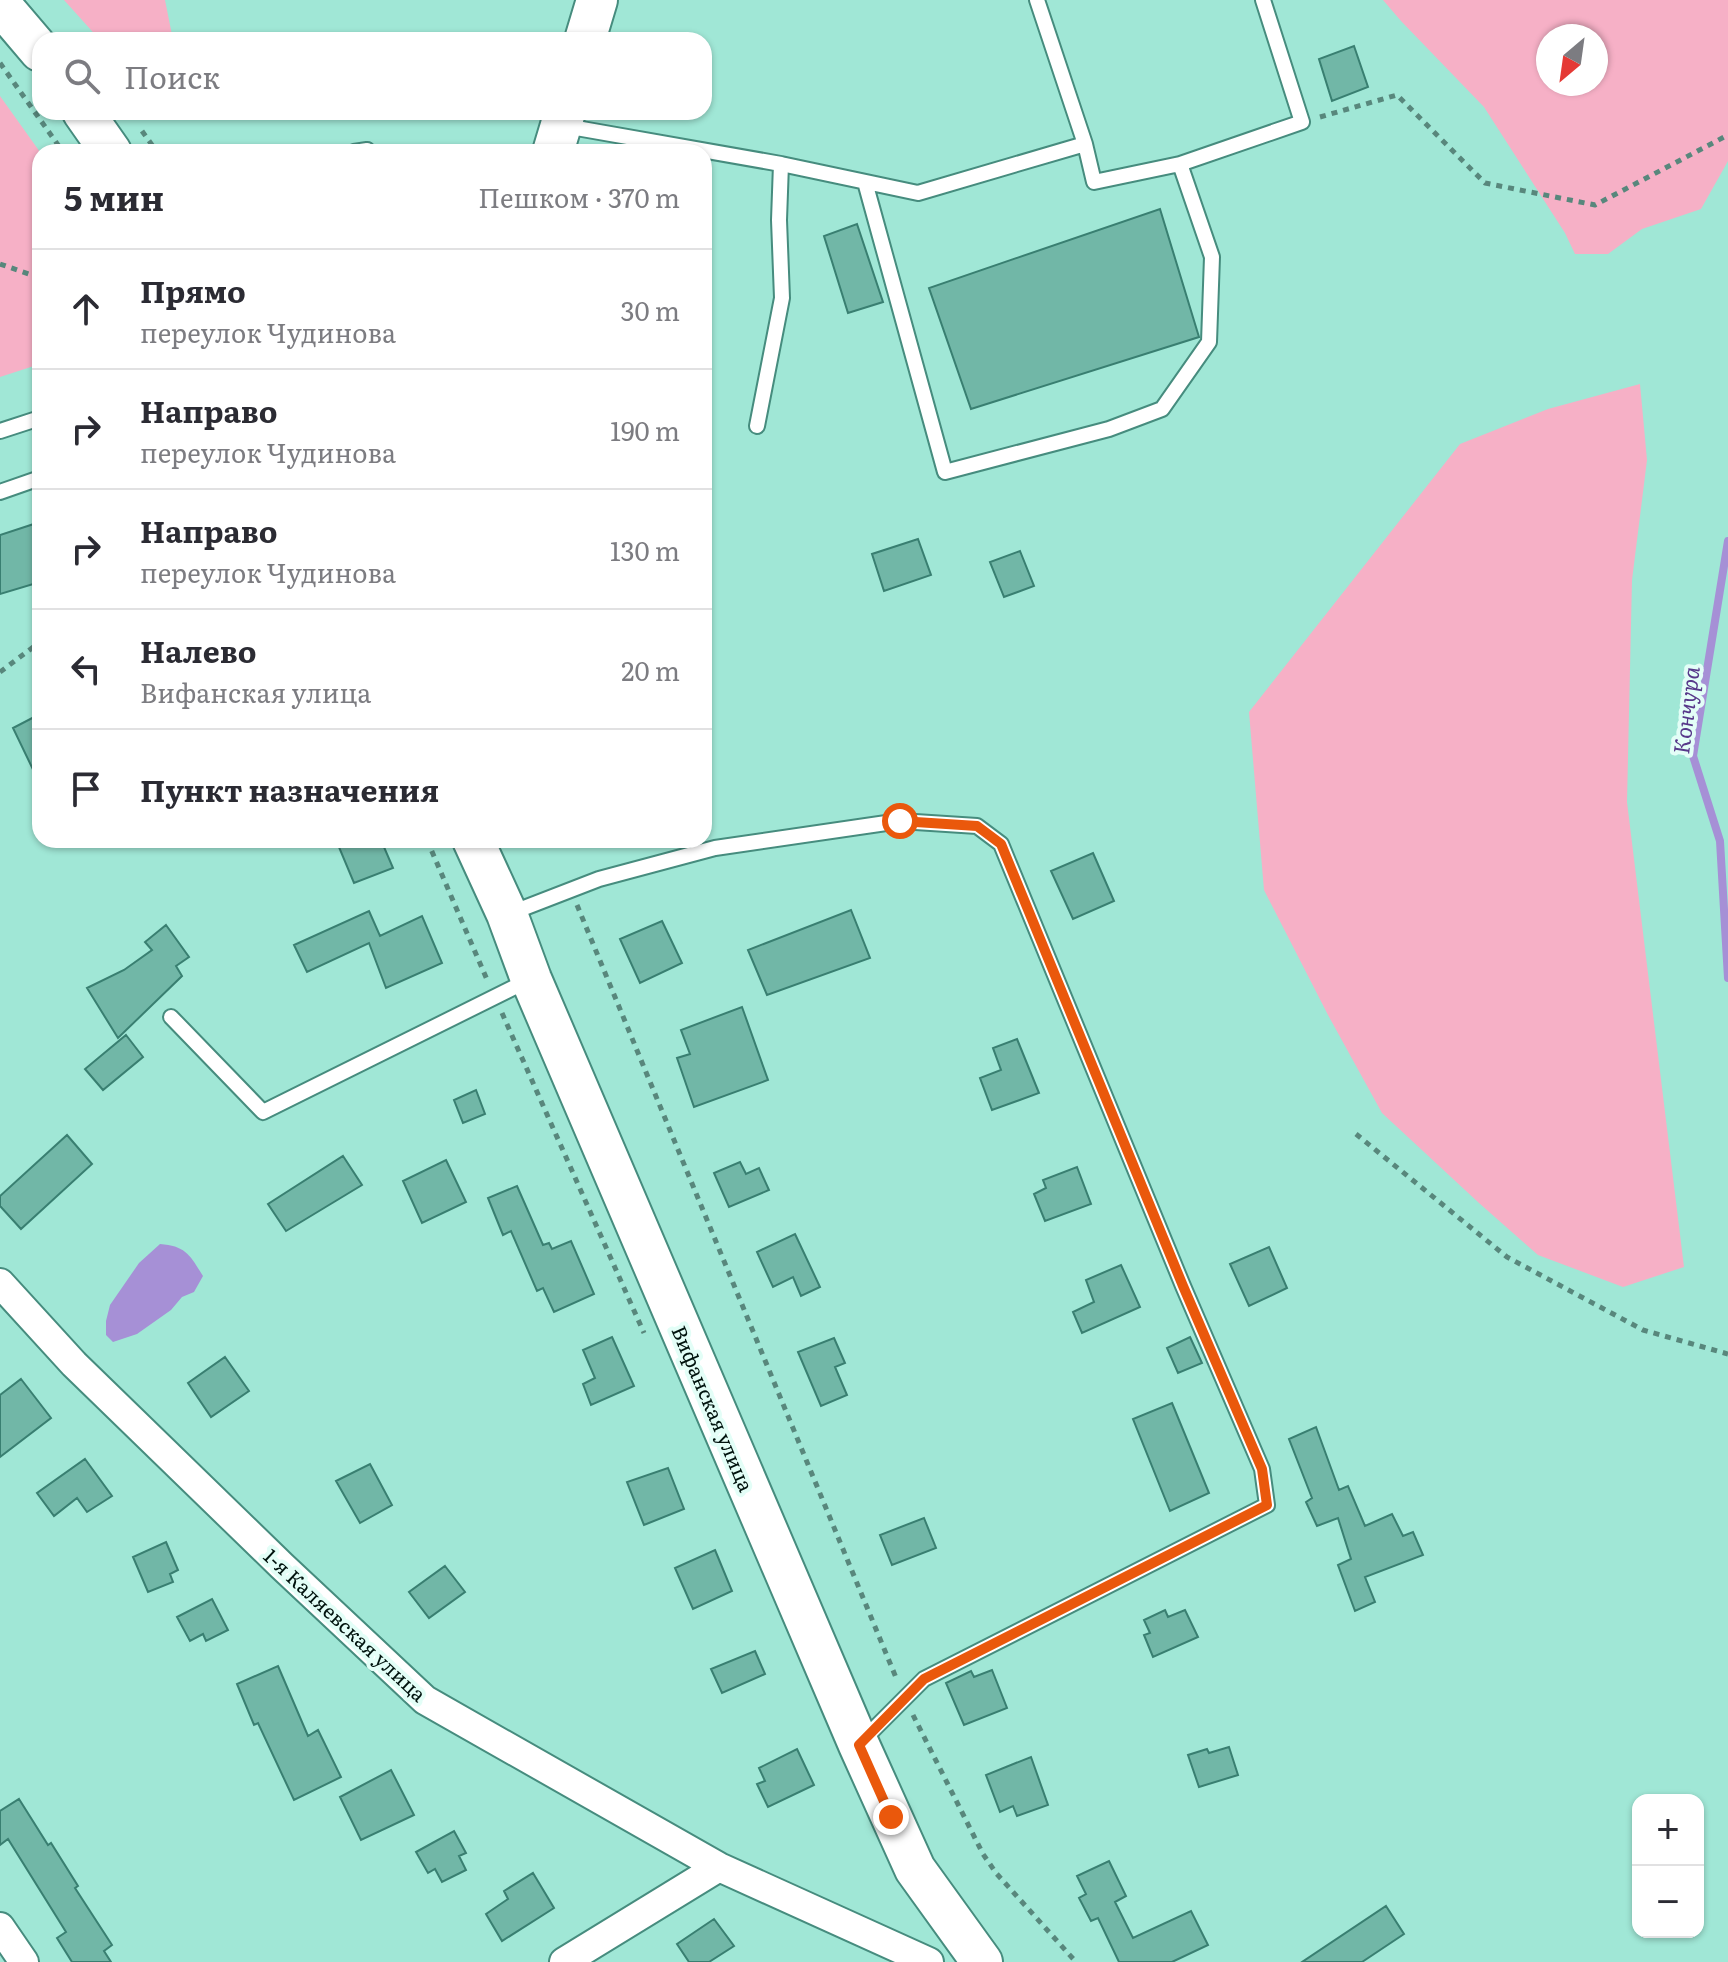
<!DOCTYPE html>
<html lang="ru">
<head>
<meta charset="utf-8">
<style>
  :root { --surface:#fff; --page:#f7f7f7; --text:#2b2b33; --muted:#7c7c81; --line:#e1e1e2 }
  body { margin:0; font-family:Literata,serif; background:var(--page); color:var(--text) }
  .controls { position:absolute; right:24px; bottom:24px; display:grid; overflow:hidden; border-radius:16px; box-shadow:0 2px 6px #0004 }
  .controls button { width:72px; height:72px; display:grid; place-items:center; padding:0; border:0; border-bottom:2px solid var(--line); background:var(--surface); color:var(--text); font:40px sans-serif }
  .compass { position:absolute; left:1536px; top:24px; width:72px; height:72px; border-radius:50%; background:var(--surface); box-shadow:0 2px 6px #0004; rotate:209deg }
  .stop { position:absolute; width:24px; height:24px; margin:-18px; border:6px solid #ea580c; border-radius:50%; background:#fff }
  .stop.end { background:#ea580c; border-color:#fff; box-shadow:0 2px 8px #0008 }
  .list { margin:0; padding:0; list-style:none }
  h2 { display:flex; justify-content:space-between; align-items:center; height:104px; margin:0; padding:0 32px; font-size:34px }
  h2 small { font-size:26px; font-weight:400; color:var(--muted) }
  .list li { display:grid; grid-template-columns:52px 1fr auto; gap:24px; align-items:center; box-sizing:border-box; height:120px; padding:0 32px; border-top:2px solid var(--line) }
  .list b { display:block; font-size:30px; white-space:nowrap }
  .list p { margin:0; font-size:26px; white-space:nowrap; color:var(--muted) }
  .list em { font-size:26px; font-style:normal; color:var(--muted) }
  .icon { flex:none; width:44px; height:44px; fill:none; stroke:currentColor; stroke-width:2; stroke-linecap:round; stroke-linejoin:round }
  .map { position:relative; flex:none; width:1728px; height:1962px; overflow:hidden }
  .search { position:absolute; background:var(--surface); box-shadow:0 2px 6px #0004; left:32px; top:32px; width:680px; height:88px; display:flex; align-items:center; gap:20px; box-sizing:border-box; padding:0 28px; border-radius:24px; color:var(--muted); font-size:30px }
  .panel { position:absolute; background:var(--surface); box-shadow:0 2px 6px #0004; left:32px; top:144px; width:680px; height:704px; border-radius:24px }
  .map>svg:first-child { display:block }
  .green { fill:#f6b0c6; fill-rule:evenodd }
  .water { fill:#a690d6 }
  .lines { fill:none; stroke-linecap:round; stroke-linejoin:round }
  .stream { stroke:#a690d6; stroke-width:8 }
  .building { fill:#71b7a7; stroke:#397f71; stroke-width:2 }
  .lane-casing { stroke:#468c7e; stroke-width:18 }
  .street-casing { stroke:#468c7e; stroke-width:32 }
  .secondary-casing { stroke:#468c7e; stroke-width:44 }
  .path { stroke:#58877c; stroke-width:5; stroke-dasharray:6 6; stroke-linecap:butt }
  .lane { stroke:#fff; stroke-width:14 }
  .street { stroke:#fff; stroke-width:28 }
  .secondary { stroke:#fff; stroke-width:40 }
  .route { stroke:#ea580c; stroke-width:10 }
  .labels { text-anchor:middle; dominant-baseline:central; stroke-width:8; stroke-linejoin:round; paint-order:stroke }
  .street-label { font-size:20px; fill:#00130e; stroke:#e3fef7 }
  .water-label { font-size:22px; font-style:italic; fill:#57388a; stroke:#e3fef7 }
</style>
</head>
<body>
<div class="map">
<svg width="1728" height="1962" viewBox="0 0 1728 1962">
  <rect width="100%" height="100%" fill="#a0e7d6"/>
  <path class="green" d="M 64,0 L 165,0 L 173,40 L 100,40 Z
    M 1383,0 L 1728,0 L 1728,161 L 1701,209 L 1642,229 L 1608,254 L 1575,254 L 1565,233 L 1484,107 L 1401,21 ZM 1596,36 L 1596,84 L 1548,84 L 1548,36 Z
    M 0,96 L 40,152 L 40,364 L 0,377 Z
    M 1640,384 L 1647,460 L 1632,580 L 1627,802 L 1684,1267 L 1623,1287 L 1538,1255 L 1479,1203 L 1382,1113 L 1328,1015 L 1264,890 L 1249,712 L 1460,444 L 1548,409 Z"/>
  <path class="water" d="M 160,1244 C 186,1246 190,1255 203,1276 L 194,1292 L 182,1297 L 171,1310 L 137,1334 L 113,1342 L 106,1335 L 106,1321 L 110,1305 L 139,1263 Z"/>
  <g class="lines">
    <path class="stream" d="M 1728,541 L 1693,756 L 1720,841 L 1728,978"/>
  </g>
  <path class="building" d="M 1354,46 L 1368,87 L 1332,101 L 1319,59 Z
    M 1160,209 L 1199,337 L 971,409 L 929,288 Z
    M 857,224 L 883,302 L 848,313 L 824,236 Z
    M 40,522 L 40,582 L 0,594 L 0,535 Z
    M 918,539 L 931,575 L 884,591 L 872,554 Z
    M 1020,551 L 1034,586 L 1004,597 L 990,562 Z
    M 40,714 L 40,784 L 13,728 Z
    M 336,840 L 381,840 L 393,868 L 354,883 Z
    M 1093,853 L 1114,901 L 1073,919 L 1051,871 Z
    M 851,910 L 870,958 L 767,995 L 748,950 Z
    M 369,911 L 380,936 L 422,916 L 442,963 L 386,988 L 369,943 L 307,972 L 294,945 Z
    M 662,921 L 682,963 L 640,983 L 620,939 Z
    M 166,925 L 189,957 L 176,966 L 182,976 L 118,1038 L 87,988 L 124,970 L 152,950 L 145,942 Z
    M 742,1007 L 768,1080 L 694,1107 L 677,1058 L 690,1054 L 681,1030 Z
    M 126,1035 L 143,1057 L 103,1090 L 85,1069 Z
    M 1017,1039 L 1039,1093 L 992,1110 L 980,1078 L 1001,1070 L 993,1048 Z
    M 476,1090 L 485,1114 L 463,1123 L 454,1100 Z
    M 67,1135 L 92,1164 L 21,1229 L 0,1206 L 0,1196 Z
    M 343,1156 L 362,1185 L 286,1231 L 268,1204 Z
    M 446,1160 L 466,1202 L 422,1223 L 403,1181 Z
    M 740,1162 L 746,1174 L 759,1168 L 769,1190 L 729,1207 L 714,1173 Z
    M 1077,1167 L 1091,1204 L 1045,1221 L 1034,1194 L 1046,1188 L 1043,1180 Z
    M 517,1186 L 543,1245 L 549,1243 L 552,1249 L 571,1241 L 594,1294 L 554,1312 L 543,1288 L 537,1291 L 511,1231 L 503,1235 L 488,1198 Z
    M 795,1234 L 820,1287 L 801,1296 L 793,1277 L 773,1287 L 757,1252 Z
    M 1269,1247 L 1287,1288 L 1249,1306 L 1230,1264 Z
    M 1121,1265 L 1140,1307 L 1082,1333 L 1073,1312 L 1094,1302 L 1086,1280 Z
    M 612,1337 L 634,1386 L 591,1405 L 583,1384 L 595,1378 L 583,1350 Z
    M 1190,1337 L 1202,1363 L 1178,1373 L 1167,1348 Z
    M 834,1338 L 845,1363 L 835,1367 L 847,1395 L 821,1406 L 798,1352 Z
    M 225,1357 L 249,1391 L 211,1417 L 188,1383 Z
    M 21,1379 L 51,1418 L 0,1457 L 0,1395 Z
    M 1172,1403 L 1209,1493 L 1170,1511 L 1133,1419 Z
    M 1316,1427 L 1339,1490 L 1348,1486 L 1365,1526 L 1392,1514 L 1403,1536 L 1413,1532 L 1423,1555 L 1365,1577 L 1375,1602 L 1355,1611 L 1338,1565 L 1351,1559 L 1338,1518 L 1317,1526 L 1306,1502 L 1312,1498 L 1289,1439 Z
    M 85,1459 L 112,1496 L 87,1512 L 77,1498 L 54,1516 L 37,1493 Z
    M 370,1464 L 392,1505 L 360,1523 L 336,1481 Z
    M 668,1468 L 684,1509 L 644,1525 L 627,1482 Z
    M 924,1518 L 936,1548 L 892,1565 L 880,1535 Z
    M 166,1542 L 178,1570 L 170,1574 L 173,1582 L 148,1592 L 133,1557 Z
    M 715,1550 L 732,1591 L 693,1609 L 675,1568 Z
    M 445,1566 L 465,1592 L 429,1618 L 409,1592 Z
    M 212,1599 L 228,1630 L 206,1641 L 203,1634 L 190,1641 L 177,1617 Z
    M 1165,1610 L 1168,1617 L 1185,1610 L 1198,1637 L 1153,1657 L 1144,1635 L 1150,1633 L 1144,1620 Z
    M 755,1651 L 765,1674 L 722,1693 L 711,1669 Z
    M 278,1666 L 308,1736 L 318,1730 L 341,1777 L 294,1800 L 258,1723 L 254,1725 L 237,1684 Z
    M 992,1670 L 1007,1708 L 964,1725 L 946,1683 L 971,1671 L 974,1677 Z
    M 1229,1747 L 1238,1775 L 1199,1787 L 1188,1755 L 1207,1749 L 1209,1753 Z
    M 797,1749 L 814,1785 L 768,1807 L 757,1784 L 765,1781 L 759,1768 Z
    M 1031,1757 L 1048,1805 L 1017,1816 L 1013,1806 L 1000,1812 L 986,1775 Z
    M 391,1770 L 414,1815 L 361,1840 L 340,1797 Z
    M 19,1799 L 48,1845 L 51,1843 L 78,1886 L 75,1888 L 112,1945 L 104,1951 L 111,1962 L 72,1962 L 57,1938 L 66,1932 L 8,1839 L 0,1845 L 0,1811 Z
    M 454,1831 L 466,1853 L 459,1856 L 466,1870 L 442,1882 L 435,1869 L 428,1873 L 416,1852 Z
    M 1109,1861 L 1126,1896 L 1115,1902 L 1133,1938 L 1191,1911 L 1208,1945 L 1172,1962 L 1119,1962 L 1098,1918 L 1091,1921 L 1079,1898 L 1086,1894 L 1077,1876 Z
    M 533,1873 L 554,1908 L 502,1941 L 486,1914 L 508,1899 L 504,1891 Z
    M 1386,1906 L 1404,1934 L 1362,1962 L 1302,1962 Z
    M 714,1919 L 734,1946 L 709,1962 L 689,1962 L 677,1944 Z"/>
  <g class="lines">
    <g class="lane-casing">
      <path id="lane" d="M 1037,0 L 1085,144 L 1094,182 L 1180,164 L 1302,122 L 1263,0
        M 565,126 L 781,164 L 779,220 L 782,298 L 757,426
        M 354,152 L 367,150 L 368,152
        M 781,164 L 918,193 L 1085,144
        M 865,182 L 945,472 L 1109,429 L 1162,409 L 1209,342 L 1212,257 L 1180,164
        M 0,431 L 40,418
        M 0,492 L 40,478
        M 511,913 L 599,879 L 715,848 L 900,821 L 977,826 L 1001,844 L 1183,1286 L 1262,1469 L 1267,1505 L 924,1679 L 862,1741
        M 171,1017 L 263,1112 L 531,979"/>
    </g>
    <g class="street-casing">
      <path id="street" d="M 0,1283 L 74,1364 L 282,1566 L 425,1700 L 719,1867 L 929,1962
        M 0,1927 L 24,1962
        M 564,1962 L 719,1867"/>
    </g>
    <g class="secondary-casing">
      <path id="secondary" d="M 0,4 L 40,51
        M 585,40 L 597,0
        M 83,112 L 111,152
        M 553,152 L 565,112
        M 473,840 L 507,914 L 531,979 L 859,1745 L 915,1869 L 982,1962"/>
    </g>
    <path class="path" d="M 0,63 L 63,152
      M 1320,117 L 1397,95 L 1485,183 L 1595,205 L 1728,135
      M 142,131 L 157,152
      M 0,264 L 40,278
      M 0,672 L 40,642
      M 427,840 L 488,982
      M 577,905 L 897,1680
      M 502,1013 L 644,1333
      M 1356,1134 L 1507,1257 L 1643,1330 L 1728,1354
      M 913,1715 L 983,1854 L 996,1873 L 1076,1962"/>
    <use href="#lane" class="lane"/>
    <use href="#street" class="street"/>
    <use href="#secondary" class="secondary"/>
  </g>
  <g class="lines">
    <path class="route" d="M 891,1817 L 859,1745 L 924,1679 L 1267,1505 L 1262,1469 L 1183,1286 L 1001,844 L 977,826 L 900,821"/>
  </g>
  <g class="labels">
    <g class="street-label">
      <text transform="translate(714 1408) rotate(67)">Вифанская улица</text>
      <text transform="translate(346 1624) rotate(43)">1-я Каляевская улица</text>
    </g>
    <g class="water-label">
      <text transform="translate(1685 710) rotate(-83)">Кончура</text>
    </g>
  </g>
</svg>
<div class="controls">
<button>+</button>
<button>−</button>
</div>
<svg class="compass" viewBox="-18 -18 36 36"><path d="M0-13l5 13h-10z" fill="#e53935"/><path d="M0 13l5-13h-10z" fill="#7c7c81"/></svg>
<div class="stop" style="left:900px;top:821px"></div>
<div class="stop end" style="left:891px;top:1817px"></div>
<div class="search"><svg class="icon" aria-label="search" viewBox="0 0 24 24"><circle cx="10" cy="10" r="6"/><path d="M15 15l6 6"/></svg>Поиск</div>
<section class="panel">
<h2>5 мин<small>Пешком · 370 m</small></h2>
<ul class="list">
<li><svg class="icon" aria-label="ahead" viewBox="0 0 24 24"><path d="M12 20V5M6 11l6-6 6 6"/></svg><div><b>Прямо</b><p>переулок Чудинова</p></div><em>30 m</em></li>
<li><svg class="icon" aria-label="right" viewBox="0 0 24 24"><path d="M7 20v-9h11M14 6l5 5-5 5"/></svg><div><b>Направо</b><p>переулок Чудинова</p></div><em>190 m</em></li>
<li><svg class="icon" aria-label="right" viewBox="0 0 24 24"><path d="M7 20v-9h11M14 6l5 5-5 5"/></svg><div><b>Направо</b><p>переулок Чудинова</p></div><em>130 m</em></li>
<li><svg class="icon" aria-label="left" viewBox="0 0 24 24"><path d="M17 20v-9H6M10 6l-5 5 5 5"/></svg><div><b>Налево</b><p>Вифанская улица</p></div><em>20 m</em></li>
<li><svg class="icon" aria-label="arrive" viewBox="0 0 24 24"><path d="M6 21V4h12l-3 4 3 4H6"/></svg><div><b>Пункт назначения</b></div></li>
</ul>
</section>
</div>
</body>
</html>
